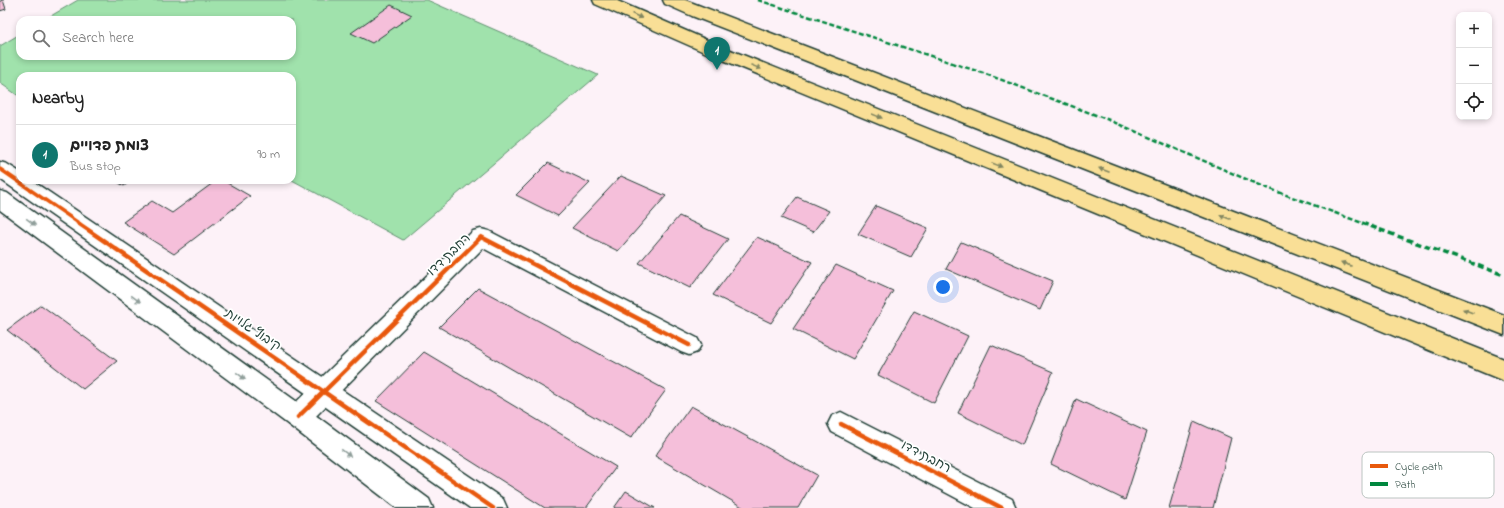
<!DOCTYPE html>
<html lang="en">
<head>
<meta charset="utf-8">
<style>
  :root { --surface:#fff; --page:#f6f6f6; --text:#222; --muted:#767676; --line:#e0e0e0; --accent:#0f766e }
  body { margin:0; font-family:"Indie Flower","Playpen Sans Hebrew",sans-serif; background:var(--page); color:var(--text) }
  .controls { position:absolute; right:12px; top:12px; display:grid; overflow:hidden; border-radius:8px; box-shadow:0 2px 6px #0003 }
  .controls button { width:36px; height:36px; display:grid; place-items:center; padding:0; border:0; border-bottom:1px solid var(--line); background:var(--surface); color:var(--text); font:20px sans-serif }
  .you { position:absolute; left:943px; top:287px; width:14px; height:14px; margin:-10px; border:3px solid #fff; border-radius:50%; background:#1a73e8; box-shadow:0 0 0 6px #1a73e833 }
  .badge { display:grid; place-items:center; width:26px; height:26px; border-radius:50%; background:var(--accent); color:#fff; font-size:13px; font-weight:700 }
  .pin { position:absolute; translate:-50% -33px; filter:drop-shadow(0 1px 2px #0008) }
  .pin::after { content:''; position:absolute; top:21px; width:14px; height:12px; background:inherit; clip-path:polygon(0 0,100% 0,50% 100%) }
  .list { margin:0; padding:0; list-style:none }
  h2 { display:flex; justify-content:space-between; align-items:center; height:52px; margin:0; padding:0 16px; font-size:17px }
  h2 small { font-size:13px; font-weight:400; color:var(--muted) }
  .list li { display:grid; grid-template-columns:26px 1fr auto; gap:12px; align-items:center; box-sizing:border-box; height:60px; padding:0 16px; border-top:1px solid var(--line) }
  .list b { display:block; font-size:15px; white-space:nowrap }
  .list p { margin:0; font-size:13px; white-space:nowrap; color:var(--muted) }
  .list em { font-size:13px; font-style:normal; color:var(--muted) }
  .icon { flex:none; width:22px; height:22px; fill:none; stroke:currentColor; stroke-width:2; stroke-linecap:round; stroke-linejoin:round }
  .map { position:relative; flex:none; width:1504px; height:508px; overflow:hidden }
  .search { position:absolute; background:var(--surface); box-shadow:0 2px 6px #0003; left:16px; top:16px; width:280px; height:44px; display:flex; align-items:center; gap:10px; box-sizing:border-box; padding:0 14px; border-radius:12px; color:var(--muted); font-size:15px }
  .panel { position:absolute; background:var(--surface); box-shadow:0 2px 6px #0003; left:16px; top:72px; width:280px; height:112px; border-radius:12px }
  .map>svg:first-child { display:block }
  .green { fill:#a0e2ac; stroke:#609070 }
  .building { fill:#f5bfda; stroke:#1f3d34 }
  .lines { fill:none; stroke-linecap:round; stroke-linejoin:round }
  .minor-casing { stroke:#1f3d34; stroke-width:3 }
  .tertiary-casing { stroke:#1f3d34; stroke-width:3 }
  .primary-casing { stroke:#1f3d34; stroke-width:3 }
  .minor { fill:#fff; fill-rule:evenodd }
  .tertiary { fill:#fff; fill-rule:evenodd }
  .primary { fill:#f9df96; fill-rule:evenodd }
  .quiet-far1 { stroke:#00873e; stroke-width:2.5; stroke-dasharray:5 2.5; stroke-linecap:butt }
  .quiet { stroke:#00873e; stroke-width:3.5; stroke-dasharray:6 3.5; stroke-linecap:butt }
  .cycleway-far1-casing { stroke:#fff; stroke-width:5.5 }
  .cycleway-casing { stroke:#fff; stroke-width:7 }
  .cycleway-far1 { stroke:#e8590c; stroke-width:3.5 }
  .cycleway { stroke:#e8590c; stroke-width:4.5 }
  .oneway { fill:#818660 }
  .oneway2 { fill:#8f9e9a }
  .labels { text-anchor:middle; dominant-baseline:central; stroke-width:3.5; stroke-linejoin:round; paint-order:stroke }
  .street-label { font-size:13px; fill:#1f3d34; stroke:#fff }
  .key { fill:#fff; stroke:#bcc5c2; stroke-width:1 }
  .key-label { font-size:11px; fill:#1f3d34 }
</style>
</head>
<body>
<div class="map">
<svg width="1504" height="508" viewBox="0 0 1504 508">
  <rect width="100%" height="100%" fill="#fdf2f8"/>
  <filter id="ink" filterUnits="userSpaceOnUse"><feTurbulence type="fractalNoise" baseFrequency=".025" numOctaves="2"/><feDisplacementMap in="SourceGraphic" scale="8" xChannelSelector="R" yChannelSelector="G"/><feConvolveMatrix kernelMatrix="1 2 1 2 8 2 1 2 1" color-interpolation-filters="sRGB"/></filter>
  <g filter="url(#ink)">
    <path class="green" d="M 78,0 L 427,0 L 598,75 L 403,240 L 292,180 L 292,76 L 20,76 L 20,97 L 0,83 L 0,46 L 20,34 L 20,56 L 292,56 L 292,20 L 44,20 Z"/>
    <path class="building" d="M 3,0 L 6,9 L 0,11 L 0,1 Z
      M 391,5 L 412,15 L 372,43 L 351,33 Z
      M 548,163 L 590,183 L 558,216 L 516,195 Z
      M 621,176 L 666,196 L 618,251 L 572,228 Z
      M 114,180 L 132,180 L 124,186 Z
      M 217,180 L 222,180 L 250,196 L 174,254 L 123,222 L 152,201 L 172,213 Z
      M 797,197 L 829,211 L 813,232 L 781,218 Z
      M 876,206 L 928,228 L 911,257 L 858,234 Z
      M 679,216 L 728,239 L 690,288 L 639,263 Z
      M 757,237 L 812,262 L 771,323 L 713,295 Z
      M 961,242 L 1053,281 L 1040,310 L 946,269 Z
      M 836,265 L 893,291 L 853,359 L 793,329 Z
      M 478,288 L 666,390 L 631,438 L 439,327 Z
      M 41,305 L 117,361 L 83,389 L 7,330 Z
      M 914,311 L 968,336 L 934,403 L 878,375 Z
      M 991,345 L 1053,372 L 1022,445 L 958,413 Z
      M 424,352 L 616,467 L 586,508 L 545,508 L 376,401 Z
      M 1076,399 L 1147,432 L 1125,500 L 1051,464 Z
      M 691,406 L 817,475 L 798,508 L 744,508 L 655,456 Z
      M 1194,421 L 1231,438 L 1213,508 L 1169,508 Z
      M 626,491 L 655,508 L 614,508 Z"/>
    <g class="lines">
      <g class="minor-casing">
        <path id="minor" d="M 481,229 L 489,231 L 697,338 L 701,345 L 697,352 L 689,355 L 681,352 L 483,248 L 307,425 L 298,429 L 289,425 L 285,417 L 289,409 L 473,231 Z
          M 841,412 L 1012,499 L 1016,508 L 975,508 L 832,432 L 828,424 L 832,416 Z"/>
      </g>
      <g class="tertiary-casing">
        <path id="tertiary" d="M 0,162 L 7,164 L 20,172 L 20,180 L 31,180 L 503,499 L 507,508 L 470,508 L 0,179 Z
          M 0,191 L 7,193 L 307,409 L 429,499 L 433,508 L 397,508 L 289,425 L 0,210 Z"/>
      </g>
      <g class="primary-casing">
        <path id="primary" d="M 593,0 L 615,0 L 723,47 L 1504,359 L 1504,381 L 711,55 L 595,4 Z
          M 663,0 L 685,0 L 1504,315 L 1504,335 L 692,16 L 665,4 Z"/>
      </g>
      <use href="#minor" class="minor"/>
      <use href="#tertiary" class="tertiary"/>
      <use href="#primary" class="primary"/>
      <path class="quiet-far1" d="M 758,0 L 983,73 L 1109,120 L 1262,186 L 1365,224"/>
      <path class="quiet" d="M 1362,223 L 1504,275"/>
      <g class="cycleway-far1-casing">
        <path id="cycleway-far1" d="M 0,169 L 80,224"/>
      </g>
      <g class="cycleway-casing">
        <path id="cycleway" d="M 78,223 L 493,508
          M 298,417 L 481,237 L 689,345
          M 841,424 L 1002,508"/>
      </g>
      <use href="#cycleway-far1" class="cycleway-far1"/>
      <use href="#cycleway" class="cycleway"/>
    </g>
    <defs><path id="oneway-solid" d="M-6-.8H1V-3.2L6.5 0L1 3.2V.8H-6Z"/></defs>
    <g class="oneway">
      <use href="#oneway-solid" transform="translate(637 16) rotate(24)"/>
      <use href="#oneway-solid" transform="translate(756 67) rotate(22)"/>
      <use href="#oneway-solid" transform="translate(877 116) rotate(22)"/>
      <use href="#oneway-solid" transform="translate(997 165) rotate(22)"/>
      <use href="#oneway-solid" transform="translate(1104 170) rotate(-159)"/>
      <use href="#oneway-solid" transform="translate(1225 217) rotate(-159)"/>
      <use href="#oneway-solid" transform="translate(1346 264) rotate(-159)"/>
      <use href="#oneway-solid" transform="translate(1468 311) rotate(-159)"/>
    </g>
    <g class="oneway2">
      <use href="#oneway-solid" transform="translate(31 222) rotate(36)"/>
      <use href="#oneway-solid" transform="translate(136 299) rotate(36)"/>
      <use href="#oneway-solid" transform="translate(241 376) rotate(36)"/>
      <use href="#oneway-solid" transform="translate(346 453) rotate(37)"/>
    </g>
  </g>
  <g class="labels">
    <g class="street-label">
      <text transform="translate(449 255) rotate(-44)">רחבת דדו</text>
      <text transform="translate(253 330) rotate(34)">קיבוץ גלויות</text>
      <text transform="translate(926 457) rotate(28)">רחבת דדו</text>
    </g>
  </g>
  <rect x="1362" y="452" width="132" height="46" rx="6" class="key"/>
  <rect x="1370" y="464" width="18" height="4" fill="#e8590c"/>
  <rect x="1370" y="482" width="18" height="4" fill="#00873e"/>
  <g class="key-label">
    <text x="1395" y="470">Cycle path</text>
    <text x="1395" y="488">Path</text>
  </g>
</svg>
<div class="controls">
<button>+</button>
<button>−</button>
<button><svg class="icon" aria-label="locate" viewBox="0 0 24 24"><circle cx="12" cy="12" r="6"/><path d="M12 2v4M12 18v4M2 12h4M18 12h4"/></svg></button>
</div>
<div class="you"></div>
<div class="pin badge" style="left:717px;top:70px">1</div>
<div class="search"><svg class="icon" aria-label="search" viewBox="0 0 24 24"><circle cx="10" cy="10" r="6"/><path d="M15 15l6 6"/></svg>Search here</div>
<section class="panel">
<h2>Nearby<small></small></h2>
<ul class="list">
<li><span class="badge">1</span><div><b>צומת פדויים</b><p>Bus stop</p></div><em>90 m</em></li>
</ul>
</section>
</div>
</body>
</html>
